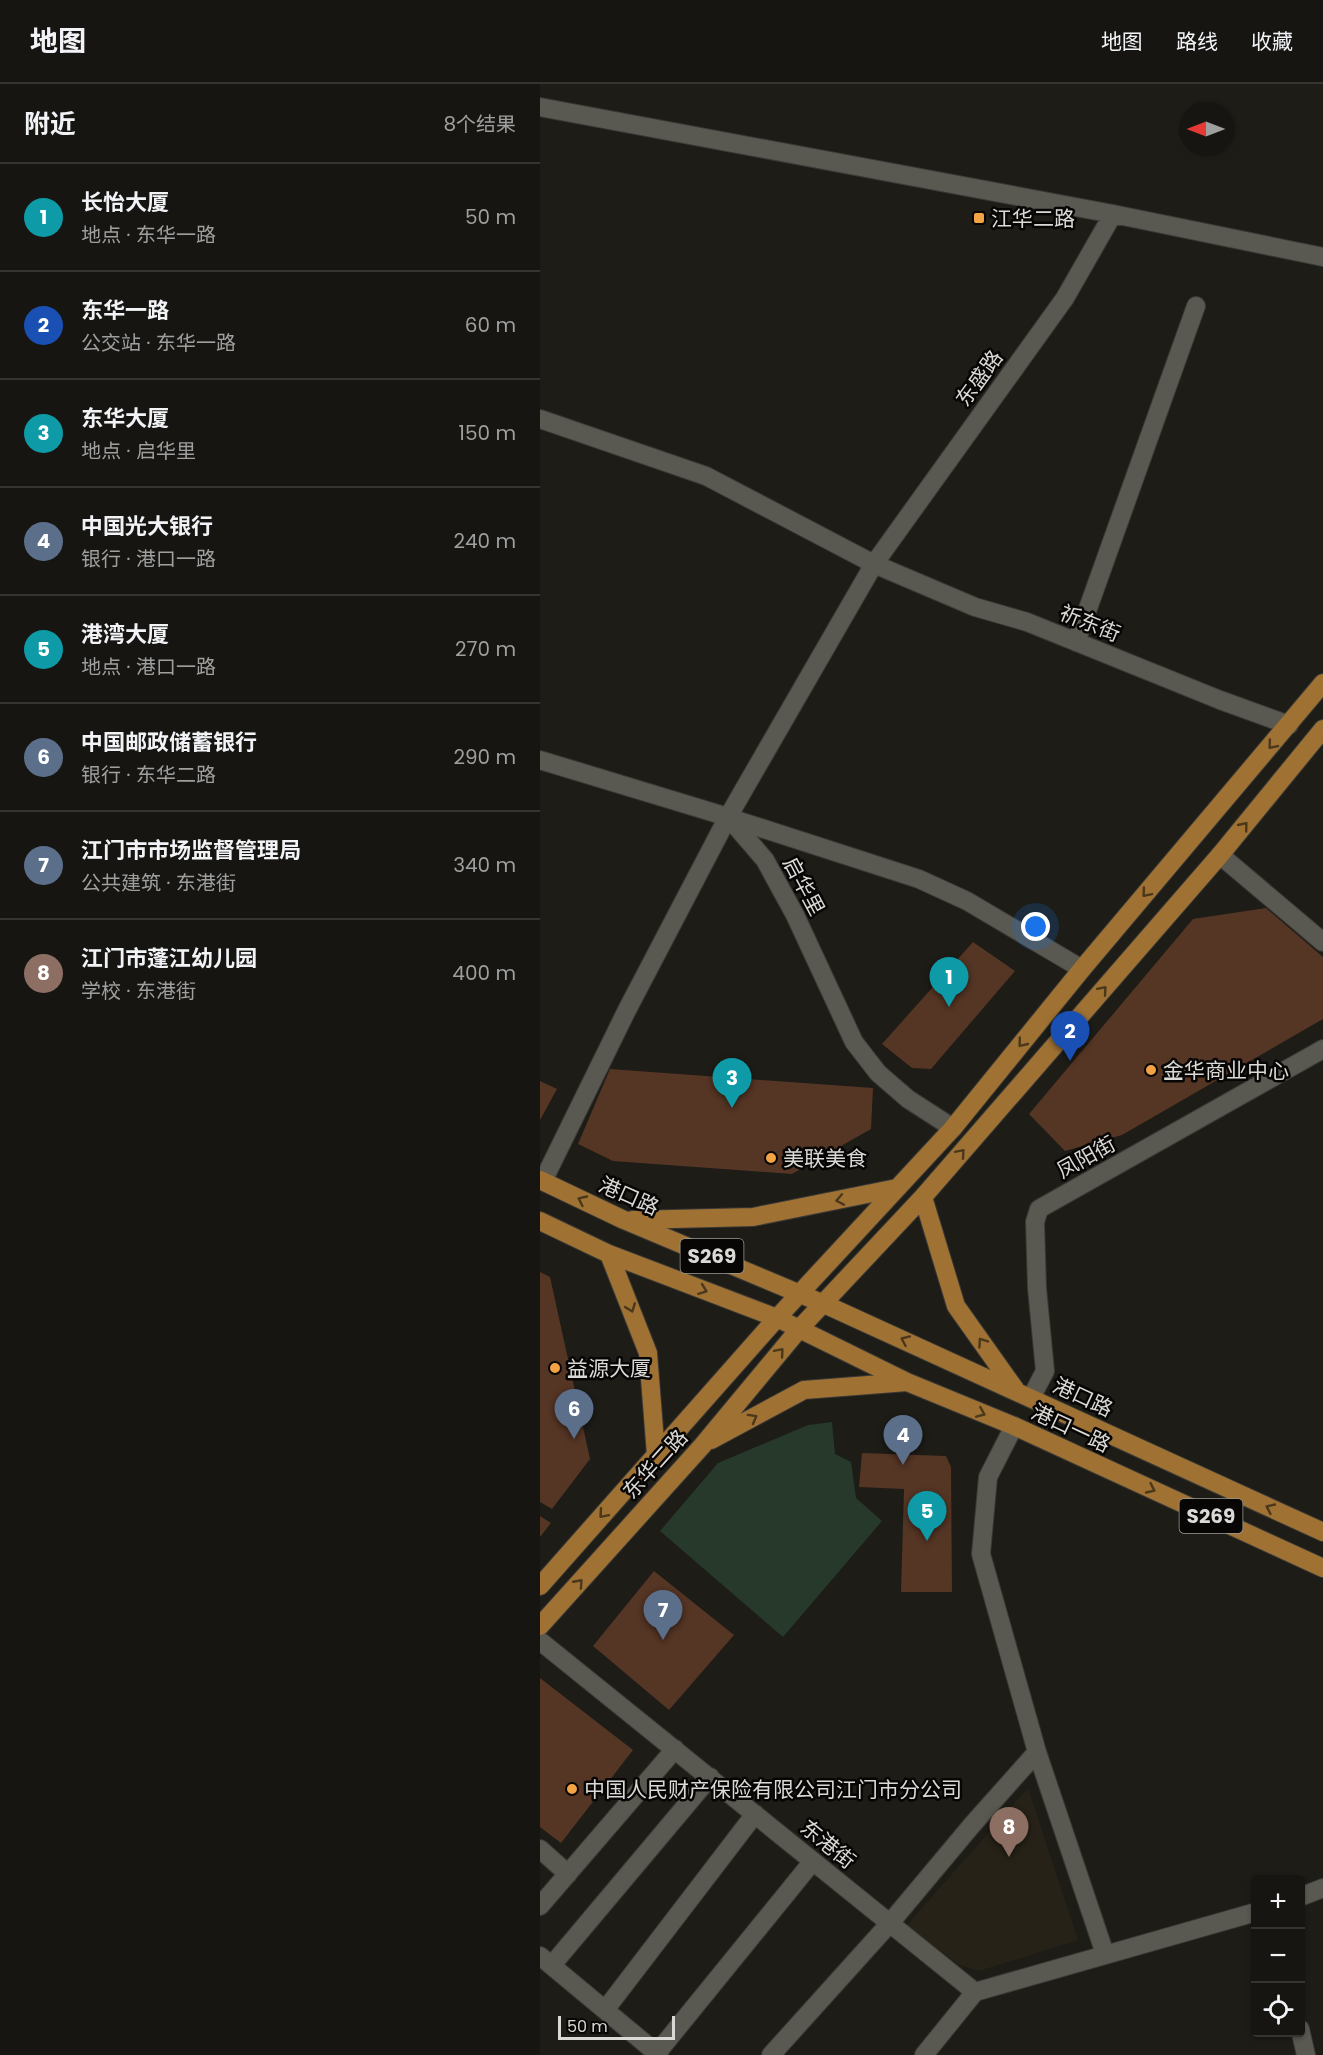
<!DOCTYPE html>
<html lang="zh">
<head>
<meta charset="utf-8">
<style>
  :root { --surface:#161511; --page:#23221f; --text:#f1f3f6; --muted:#9e9f9f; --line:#353431; --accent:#f4a344 }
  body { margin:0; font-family:Poppins,"Noto Sans SC",sans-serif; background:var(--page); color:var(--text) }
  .controls { position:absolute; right:18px; bottom:18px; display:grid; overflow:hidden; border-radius:6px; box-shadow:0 2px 4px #0004 }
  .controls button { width:54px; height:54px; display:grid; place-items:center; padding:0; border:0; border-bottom:2px solid var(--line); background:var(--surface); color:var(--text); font:30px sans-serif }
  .compass { position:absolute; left:639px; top:18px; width:54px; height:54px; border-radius:50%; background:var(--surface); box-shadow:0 2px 4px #0004; rotate:270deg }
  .scale { position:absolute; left:18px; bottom:15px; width:117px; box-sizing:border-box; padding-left:6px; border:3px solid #dad9d6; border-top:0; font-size:16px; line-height:21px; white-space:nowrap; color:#dad9d6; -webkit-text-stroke:4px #070605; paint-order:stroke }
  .you { position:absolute; left:496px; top:843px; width:21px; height:21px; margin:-15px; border:4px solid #fff; border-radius:50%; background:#1a73e8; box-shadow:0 0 0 9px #1a73e833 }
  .badge { display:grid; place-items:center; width:39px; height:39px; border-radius:50%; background:var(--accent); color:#fff; font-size:20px; font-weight:700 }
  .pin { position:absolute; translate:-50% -50px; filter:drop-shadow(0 2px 3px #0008) }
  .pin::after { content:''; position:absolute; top:32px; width:21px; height:18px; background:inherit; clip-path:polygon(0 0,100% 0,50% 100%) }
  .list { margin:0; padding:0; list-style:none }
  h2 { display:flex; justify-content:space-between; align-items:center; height:78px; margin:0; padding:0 24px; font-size:26px }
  h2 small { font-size:20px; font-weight:400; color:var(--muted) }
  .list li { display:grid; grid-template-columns:39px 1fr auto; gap:18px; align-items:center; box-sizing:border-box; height:108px; padding:0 24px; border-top:2px solid var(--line) }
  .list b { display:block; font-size:22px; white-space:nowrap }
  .list p { margin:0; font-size:20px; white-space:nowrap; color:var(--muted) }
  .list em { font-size:20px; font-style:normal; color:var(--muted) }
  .icon { flex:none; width:33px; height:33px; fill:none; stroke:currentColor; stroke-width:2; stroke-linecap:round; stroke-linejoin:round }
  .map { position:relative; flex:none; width:783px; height:1971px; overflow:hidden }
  header { display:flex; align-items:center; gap:36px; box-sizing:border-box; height:84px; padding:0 30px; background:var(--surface); border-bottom:2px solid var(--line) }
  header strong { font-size:28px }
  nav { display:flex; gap:33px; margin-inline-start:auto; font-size:21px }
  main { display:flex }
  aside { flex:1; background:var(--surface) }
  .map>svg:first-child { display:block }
  .built { fill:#262217 }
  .green { fill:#26392a }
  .building { fill:#553524 }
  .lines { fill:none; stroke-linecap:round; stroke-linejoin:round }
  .minor-casing { stroke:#3a3936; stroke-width:20 }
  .major-casing { stroke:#3a3936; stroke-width:20 }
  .minor { stroke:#595851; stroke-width:18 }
  .major { stroke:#9f7234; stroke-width:18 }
  .oneway { stroke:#4b371a }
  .poi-dot { fill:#f4a344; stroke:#070605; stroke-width:2 }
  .labels { text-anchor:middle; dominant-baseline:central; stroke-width:5; stroke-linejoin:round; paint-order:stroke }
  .shield { fill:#070605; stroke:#9b9a97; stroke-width:1.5 }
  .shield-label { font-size:20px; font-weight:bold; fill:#dad9d6 }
  .poi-label { font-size:21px; fill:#dad9d6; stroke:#070605; text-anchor:start }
  .street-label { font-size:21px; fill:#dad9d6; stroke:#070605 }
</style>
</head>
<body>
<header>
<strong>地图</strong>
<nav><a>地图</a><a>路线</a><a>收藏</a></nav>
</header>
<main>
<aside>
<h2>附近<small>8个结果</small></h2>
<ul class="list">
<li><span class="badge" style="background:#0f9aa8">1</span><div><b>长怡大厦</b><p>地点 · 东华一路</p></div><em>50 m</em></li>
<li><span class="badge" style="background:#1a4fb4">2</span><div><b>东华一路</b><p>公交站 · 东华一路</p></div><em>60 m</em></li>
<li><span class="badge" style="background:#0f9aa8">3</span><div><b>东华大厦</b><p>地点 · 启华里</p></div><em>150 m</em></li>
<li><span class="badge" style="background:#5c6f8a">4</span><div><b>中国光大银行</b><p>银行 · 港口一路</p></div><em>240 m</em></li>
<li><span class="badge" style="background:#0f9aa8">5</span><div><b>港湾大厦</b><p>地点 · 港口一路</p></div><em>270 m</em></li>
<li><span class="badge" style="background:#5c6f8a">6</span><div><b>中国邮政储蓄银行</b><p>银行 · 东华二路</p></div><em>290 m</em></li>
<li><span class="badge" style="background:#5c6f8a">7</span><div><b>江门市市场监督管理局</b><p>公共建筑 · 东港街</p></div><em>340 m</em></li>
<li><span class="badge" style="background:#8d6e63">8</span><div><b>江门市蓬江幼儿园</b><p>学校 · 东港街</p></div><em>400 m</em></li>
</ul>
</aside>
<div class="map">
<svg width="783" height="1971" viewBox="0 0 783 1971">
  <rect width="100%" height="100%" fill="#1d1c17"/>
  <path class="built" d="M 488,1704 L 538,1856 L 439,1887 L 419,1881 L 367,1841 Z"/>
  <path class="green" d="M 292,1338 L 295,1370 L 311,1378 L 316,1414 L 342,1437 L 243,1553 L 120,1447 L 178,1379 L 268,1341 Z"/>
  <path class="building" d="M 726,824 L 783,873 L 783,935 L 582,1051 L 525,1067 L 489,1030 L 653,835 Z
    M 433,858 L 475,887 L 391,985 L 372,984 L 342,960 Z
    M 70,985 L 333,1004 L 331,1045 L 252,1090 L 73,1077 L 38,1060 Z
    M 0,997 L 17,1005 L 0,1036 Z
    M 0,1188 L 10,1193 L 50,1375 L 12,1425 L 0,1418 Z
    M 322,1369 L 406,1372 L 411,1383 L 412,1508 L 361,1508 L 364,1405 L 319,1403 Z
    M 0,1432 L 11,1439 L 0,1453 Z
    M 114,1487 L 194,1551 L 129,1626 L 53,1562 Z
    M 0,1594 L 93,1666 L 21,1759 L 0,1743 Z"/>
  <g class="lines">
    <g class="minor-casing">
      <path id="minor" d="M 0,23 L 573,130 L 783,173
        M 0,335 L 166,392 L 334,480 L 435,523 L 487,538 L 680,616 L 749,641
        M 536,558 L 656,222
        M 0,676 L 188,733 L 225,776 L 255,831 L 314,958 L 338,989 L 368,1015 L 413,1044
        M 190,734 L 379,795 L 427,817 L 542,885
        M 680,771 L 783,858
        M 3,1097 L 87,926 L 188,733 L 334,480 L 525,214 L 573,130
        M 491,1314 L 505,1287 L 497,1204 L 495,1138 L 499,1125 L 783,965
        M 474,1342 L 448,1393 L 441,1470 L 497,1668 L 565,1870
        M 0,1557 L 435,1908
        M 0,1765 L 28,1790
        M 760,1813 L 783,1804
        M 0,1822 L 135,1665
        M 0,1872 L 119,1971
        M 12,1881 L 170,1693
        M 65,1926 L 215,1730
        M 760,1945 L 766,1971
        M 117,1969 L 273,1777
        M 231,1971 L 350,1839 L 432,1741 L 497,1668
        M 384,1971 L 435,1908 L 716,1828"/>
    </g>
    <g class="major-casing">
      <path id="major" d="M 0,1096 L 84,1136 L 284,1220 L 783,1448
        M 383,1113 L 416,1222 L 475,1305
        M 92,1136 L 213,1133 L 357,1104
        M 0,1137 L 69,1170 L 237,1234 L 367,1298 L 474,1342 L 783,1484
        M 69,1170 L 108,1269 L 116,1371
        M 171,1356 L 264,1306 L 367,1298
        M 0,1502 L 237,1234 L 413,1044 L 542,885 L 783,599
        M 0,1542 L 162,1362 L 260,1244 L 383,1113 L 680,771 L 783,645"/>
    </g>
    <use href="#minor" class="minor"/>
    <use href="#major" class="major"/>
  </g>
  <defs><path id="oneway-chevron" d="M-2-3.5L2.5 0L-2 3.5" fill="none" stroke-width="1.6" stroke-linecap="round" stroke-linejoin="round" transform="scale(1.5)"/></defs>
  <g class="oneway">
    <use href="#oneway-chevron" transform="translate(732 661) rotate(130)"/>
    <use href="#oneway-chevron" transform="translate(704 742) rotate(-51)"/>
    <use href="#oneway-chevron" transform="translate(606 809) rotate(130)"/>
    <use href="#oneway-chevron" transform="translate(563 906) rotate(-49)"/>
    <use href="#oneway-chevron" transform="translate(482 959) rotate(129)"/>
    <use href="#oneway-chevron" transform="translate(421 1069) rotate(-49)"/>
    <use href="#oneway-chevron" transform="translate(42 1116) rotate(-155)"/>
    <use href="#oneway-chevron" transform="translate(300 1116) rotate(169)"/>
    <use href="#oneway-chevron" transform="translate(163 1206) rotate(21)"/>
    <use href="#oneway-chevron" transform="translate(91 1224) rotate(69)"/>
    <use href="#oneway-chevron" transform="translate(365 1256) rotate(-156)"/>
    <use href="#oneway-chevron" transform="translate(442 1258) rotate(-125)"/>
    <use href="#oneway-chevron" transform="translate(240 1268) rotate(-50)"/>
    <use href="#oneway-chevron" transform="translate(441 1329) rotate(23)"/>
    <use href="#oneway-chevron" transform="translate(213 1334) rotate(-29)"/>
    <use href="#oneway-chevron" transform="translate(611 1405) rotate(25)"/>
    <use href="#oneway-chevron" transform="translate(730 1424) rotate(-155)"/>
    <use href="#oneway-chevron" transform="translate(63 1430) rotate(131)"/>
    <use href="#oneway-chevron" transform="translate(39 1499) rotate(-48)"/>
  </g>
  <g class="poi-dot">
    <rect x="433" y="128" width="12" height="12" rx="3"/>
    <circle cx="611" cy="986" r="6"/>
    <circle cx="231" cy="1074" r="6"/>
    <circle cx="15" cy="1284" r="6"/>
    <circle cx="32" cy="1705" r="6"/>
  </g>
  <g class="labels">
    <g class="shield">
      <rect x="140.5" y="1155" width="63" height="34" rx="4.5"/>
      <rect x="639.5" y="1415" width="63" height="34" rx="4.5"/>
    </g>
    <g class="shield-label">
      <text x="172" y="1172">S269</text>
      <text x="671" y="1432">S269</text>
    </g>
    <g class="poi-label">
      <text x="451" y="134">江华二路</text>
      <text x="623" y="986">金华商业中心</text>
      <text x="243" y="1074">美联美食</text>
      <text x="27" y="1284">益源大厦</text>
      <text x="44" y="1705">中国人民财产保险有限公司江门市分公司</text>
    </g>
    <g class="street-label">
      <text transform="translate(439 294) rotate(-54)">东盛路</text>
      <text transform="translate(550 539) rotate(22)">祈东街</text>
      <text transform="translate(264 802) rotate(62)">启华里</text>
      <text transform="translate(546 1073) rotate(-29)">凤阳街</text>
      <text transform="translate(89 1112) rotate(24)">港口路</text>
      <text transform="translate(543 1313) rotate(25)">港口路</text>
      <text transform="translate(531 1344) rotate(25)">港口一路</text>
      <text transform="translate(115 1380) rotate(-48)">东华二路</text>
      <text transform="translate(288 1760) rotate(39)">东港街</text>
    </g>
  </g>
</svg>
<div class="controls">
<button>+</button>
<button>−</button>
<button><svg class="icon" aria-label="locate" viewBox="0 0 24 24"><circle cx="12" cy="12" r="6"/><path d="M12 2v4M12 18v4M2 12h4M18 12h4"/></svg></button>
</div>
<svg class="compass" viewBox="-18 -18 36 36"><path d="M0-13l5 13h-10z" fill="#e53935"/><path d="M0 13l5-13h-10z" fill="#9e9f9f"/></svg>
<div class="scale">50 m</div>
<div class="you"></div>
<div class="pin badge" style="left:409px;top:923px;background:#0f9aa8">1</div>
<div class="pin badge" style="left:530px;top:977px;background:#1a4fb4">2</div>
<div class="pin badge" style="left:192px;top:1024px;background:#0f9aa8">3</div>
<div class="pin badge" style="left:363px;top:1381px;background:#5c6f8a">4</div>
<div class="pin badge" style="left:387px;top:1457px;background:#0f9aa8">5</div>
<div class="pin badge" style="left:34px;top:1355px;background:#5c6f8a">6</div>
<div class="pin badge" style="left:123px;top:1556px;background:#5c6f8a">7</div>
<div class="pin badge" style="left:469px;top:1773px;background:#8d6e63">8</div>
</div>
</main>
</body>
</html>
